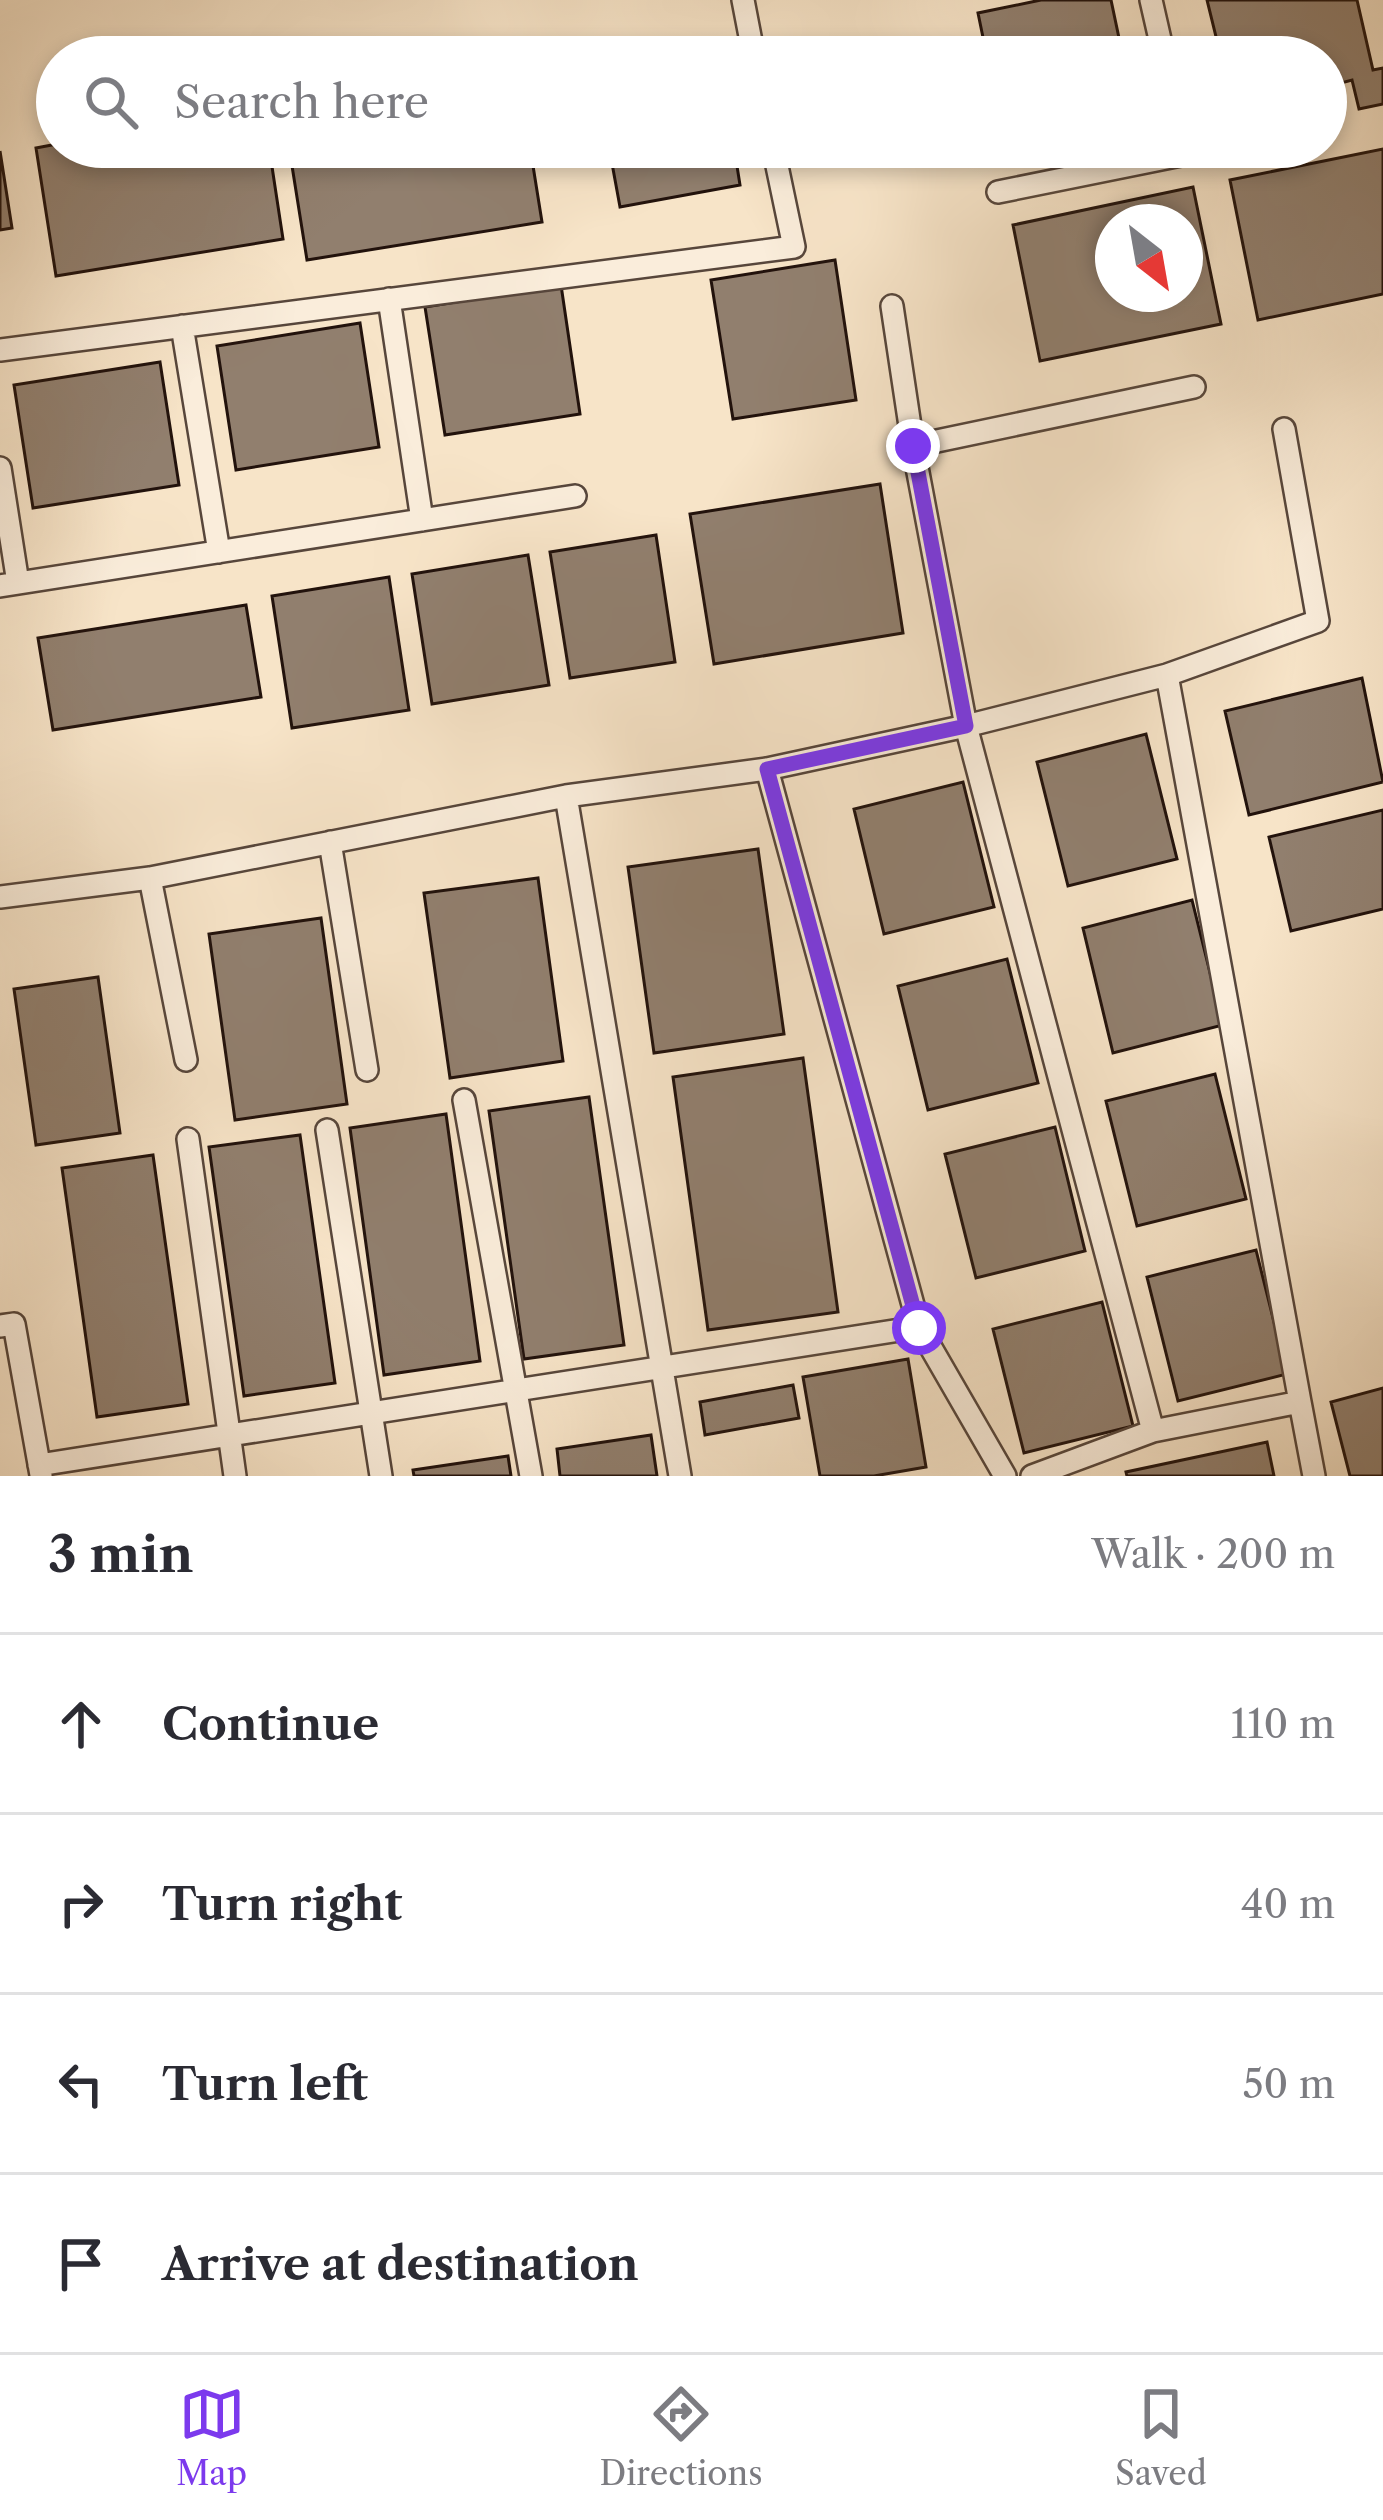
<!DOCTYPE html>
<html lang="en">
<head>
<meta charset="utf-8">
<style>
  :root { --surface:#fff; --page:#f2f2f3; --text:#2b2b33; --muted:#7c7c81; --line:#e1e1e2; --accent:#7c3aed }
  body { margin:0; font-family:"Libre Caslon Text",serif; background:var(--page); color:var(--text) }
  .compass { position:absolute; left:1095px; top:204px; width:108px; height:108px; border-radius:50%; background:var(--surface); box-shadow:0 6px 18px #0003; rotate:149deg }
  .stop { position:absolute; width:36px; height:36px; margin:-27px; border:9px solid #7c3aed; border-radius:50%; background:#fff }
  .stop.end { background:#7c3aed; border-color:#fff; box-shadow:0 3px 12px #0008 }
  .list { margin:0; padding:0; list-style:none }
  h2 { display:flex; justify-content:space-between; align-items:center; height:156px; margin:0; padding:0 48px; font-size:51px }
  h2 small { font-size:39px; font-weight:400; color:var(--muted) }
  .list li { display:grid; grid-template-columns:78px 1fr auto; gap:36px; align-items:center; box-sizing:border-box; height:180px; padding:0 48px; border-top:3px solid var(--line) }
  .list b { display:block; font-size:45px; white-space:nowrap }
  .list em { font-size:39px; font-style:normal; color:var(--muted) }
  .icon { flex:none; width:66px; height:66px; fill:none; stroke:currentColor; stroke-width:2; stroke-linecap:round; stroke-linejoin:round }
  .map { position:relative; flex:none; width:1383px; height:1476px; overflow:hidden }
  .search { position:absolute; background:var(--surface); box-shadow:0 6px 18px #0003; left:36px; right:36px; top:36px; height:132px; display:flex; align-items:center; gap:30px; box-sizing:border-box; padding:0 42px; border-radius:66px; color:var(--muted); font-size:45px }
  .sheet { height:876px; background:var(--surface) }
  nav { display:flex; justify-content:space-around; align-items:center; box-sizing:border-box; height:168px; border-top:3px solid var(--line); background:var(--surface); font-size:33px; color:var(--muted) }
  nav a { display:grid; justify-items:center; gap:6px }
  nav .on { color:var(--accent) }
  .map>svg:first-child { display:block }
  .building { fill:#917f6e; stroke:#22120c; stroke-width:3; fill-rule:evenodd }
  .lines { fill:none; stroke-linecap:round; stroke-linejoin:round }
  .lane-casing { stroke:#57463b; stroke-width:26 }
  .lane { stroke:#faeddb; stroke-width:21 }
  .route { stroke:#7c3aed; stroke-width:15 }
</style>
</head>
<body>
<div class="map">
<svg width="1383" height="1476" viewBox="0 0 1383 1476">
  <rect width="100%" height="100%" fill="#f7e4c8"/>
  <filter id="stains"><feTurbulence type="fractalNoise" baseFrequency=".00167" numOctaves="4"/><feColorMatrix values="0 0 0 0 .2 0 0 0 0 .09 0 0 0 0 .02 0 0 0 .5 -.17"/></filter>
  <radialGradient id="worn" r=".72"><stop offset=".6" stop-color="#630" stop-opacity="0"/><stop offset="1" stop-color="#630" stop-opacity=".3"/></radialGradient>
  <path class="building" d="M 1041,0 L 1111,0 L 1123,57 L 987,57 L 978,13 Z
    M 1207,0 L 1357,0 L 1373,70 L 1383,68 L 1383,104 L 1359,109 L 1352,80 L 1326,87 L 1326,57 L 1221,57 Z
    M 57,144 L 269,147 L 283,239 L 56,276 L 36,148 Z
    M 289,147 L 530,147 L 542,222 L 307,260 Z
    M 609,147 L 734,147 L 740,185 L 620,207 Z
    M 1383,149 L 1383,294 L 1258,320 L 1230,180 Z
    M 0,151 L 12,228 L 0,230 Z
    M 1193,187 L 1221,324 L 1040,361 L 1013,225 ZM 1113,222 L 1185,222 L 1185,294 L 1113,294 Z
    M 835,260 L 856,400 L 733,419 L 711,280 Z
    M 561,285 L 580,414 L 445,435 L 425,307 Z
    M 360,323 L 379,447 L 236,470 L 217,346 Z
    M 160,362 L 179,485 L 33,508 L 14,385 Z
    M 880,484 L 903,633 L 714,664 L 690,514 Z
    M 656,535 L 675,662 L 570,678 L 550,552 Z
    M 528,555 L 549,685 L 432,704 L 412,574 Z
    M 389,577 L 409,710 L 292,728 L 272,596 Z
    M 246,605 L 261,697 L 53,730 L 38,638 Z
    M 1362,678 L 1383,782 L 1249,815 L 1225,711 Z
    M 1146,734 L 1177,859 L 1068,886 L 1037,762 Z
    M 963,782 L 994,907 L 884,934 L 854,809 Z
    M 1383,810 L 1383,909 L 1291,931 L 1269,837 Z
    M 758,849 L 784,1034 L 654,1053 L 628,867 Z
    M 538,878 L 563,1061 L 450,1078 L 424,893 Z
    M 1192,900 L 1223,1025 L 1113,1053 L 1083,928 Z
    M 321,918 L 347,1104 L 235,1120 L 209,934 Z
    M 1007,959 L 1038,1083 L 928,1110 L 898,986 Z
    M 98,977 L 120,1133 L 36,1145 L 14,989 Z
    M 803,1058 L 838,1312 L 708,1330 L 673,1077 Z
    M 1215,1074 L 1246,1199 L 1137,1226 L 1106,1101 Z
    M 589,1097 L 624,1345 L 524,1359 L 489,1111 Z
    M 446,1114 L 480,1361 L 384,1375 L 350,1128 Z
    M 1055,1127 L 1085,1251 L 976,1278 L 945,1154 Z
    M 300,1135 L 335,1383 L 244,1396 L 209,1147 Z
    M 153,1155 L 188,1404 L 97,1417 L 62,1168 Z
    M 1256,1250 L 1287,1374 L 1178,1401 L 1147,1277 Z
    M 1102,1302 L 1133,1426 L 1024,1453 L 993,1329 Z
    M 908,1359 L 926,1467 L 874,1476 L 820,1476 L 803,1377 Z
    M 793,1385 L 799,1418 L 705,1435 L 700,1402 Z
    M 1383,1388 L 1383,1476 L 1350,1476 L 1331,1402 Z
    M 651,1435 L 657,1476 L 560,1476 L 557,1449 Z
    M 1267,1442 L 1274,1476 L 1127,1476 L 1126,1472 Z
    M 508,1456 L 511,1476 L 414,1476 L 413,1470 Z"/>
  <g class="lines">
    <g class="lane-casing">
      <path id="lane" d="M 743,0 L 754,57
        M 1151,0 L 1164,57
        M 998,192 L 1186,154 L 1185,147
        M 389,299 L 422,520
        M 892,306 L 913,446 L 966,726 L 1153,1431
        M 182,326 L 219,552
        M 0,350 L 794,247 L 773,147
        M 913,446 L 1194,387
        M 0,468 L 18,583
        M 0,586 L 575,496
        M 1167,675 L 1300,1402
        M 767,769 L 919,1327 L 1005,1476
        M 566,796 L 680,1476
        M 330,842 L 367,1070
        M 150,878 L 186,1060
        M 0,897 L 150,878 L 566,796 L 767,769 L 966,726 L 1167,675 L 1318,621 L 1284,429
        M 464,1100 L 531,1476
        M 327,1130 L 381,1476
        M 188,1139 L 235,1476
        M 0,1326 L 14,1324 L 41,1475
        M 39,1465 L 919,1327
        M 1032,1476 L 1153,1431 L 1300,1402 L 1314,1476"/>
    </g>
    <use href="#lane" class="lane"/>
  </g>
  <g class="lines">
    <path class="route" d="M 913,446 L 966,726 L 767,769 L 919,1328"/>
  </g>
  <rect width="100%" height="100%" filter="url(#stains)"/>
  <rect width="100%" height="100%" fill="url(#worn)"/>
</svg>
<svg class="compass" viewBox="-18 -18 36 36"><path d="M0-13l5 13h-10z" fill="#e53935"/><path d="M0 13l5-13h-10z" fill="#7c7c81"/></svg>
<div class="stop" style="left:919px;top:1328px"></div>
<div class="stop end" style="left:913px;top:446px"></div>
<div class="search"><svg class="icon" aria-label="search" viewBox="0 0 24 24"><circle cx="10" cy="10" r="6"/><path d="M15 15l6 6"/></svg>Search here</div>
</div>
<section class="sheet">
<h2>3 min<small>Walk · 200 m</small></h2>
<ul class="list">
<li><svg class="icon" aria-label="ahead" viewBox="0 0 24 24"><path d="M12 20V5M6 11l6-6 6 6"/></svg><div><b>Continue</b></div><em>110 m</em></li>
<li><svg class="icon" aria-label="right" viewBox="0 0 24 24"><path d="M7 20v-9h11M14 6l5 5-5 5"/></svg><div><b>Turn right</b></div><em>40 m</em></li>
<li><svg class="icon" aria-label="left" viewBox="0 0 24 24"><path d="M17 20v-9H6M10 6l-5 5 5 5"/></svg><div><b>Turn left</b></div><em>50 m</em></li>
<li><svg class="icon" aria-label="arrive" viewBox="0 0 24 24"><path d="M6 21V4h12l-3 4 3 4H6"/></svg><div><b>Arrive at destination</b></div></li>
</ul>
</section>
<nav>
<a class="on"><svg class="icon" aria-label="map" viewBox="0 0 24 24"><path d="M3 6l6-2 6 2 6-2v14l-6 2-6-2-6 2zM9 4v14M15 6v14"/></svg>Map</a>
<a><svg class="icon" aria-label="directions" viewBox="0 0 24 24"><path d="M12 3l9 9-9 9-9-9zM9 14v-3h6M13 9l2 2-2 2"/></svg>Directions</a>
<a><svg class="icon" aria-label="saved" viewBox="0 0 24 24"><path d="M7 4h10v16l-5-4-5 4z"/></svg>Saved</a>
</nav>
</body>
</html>
